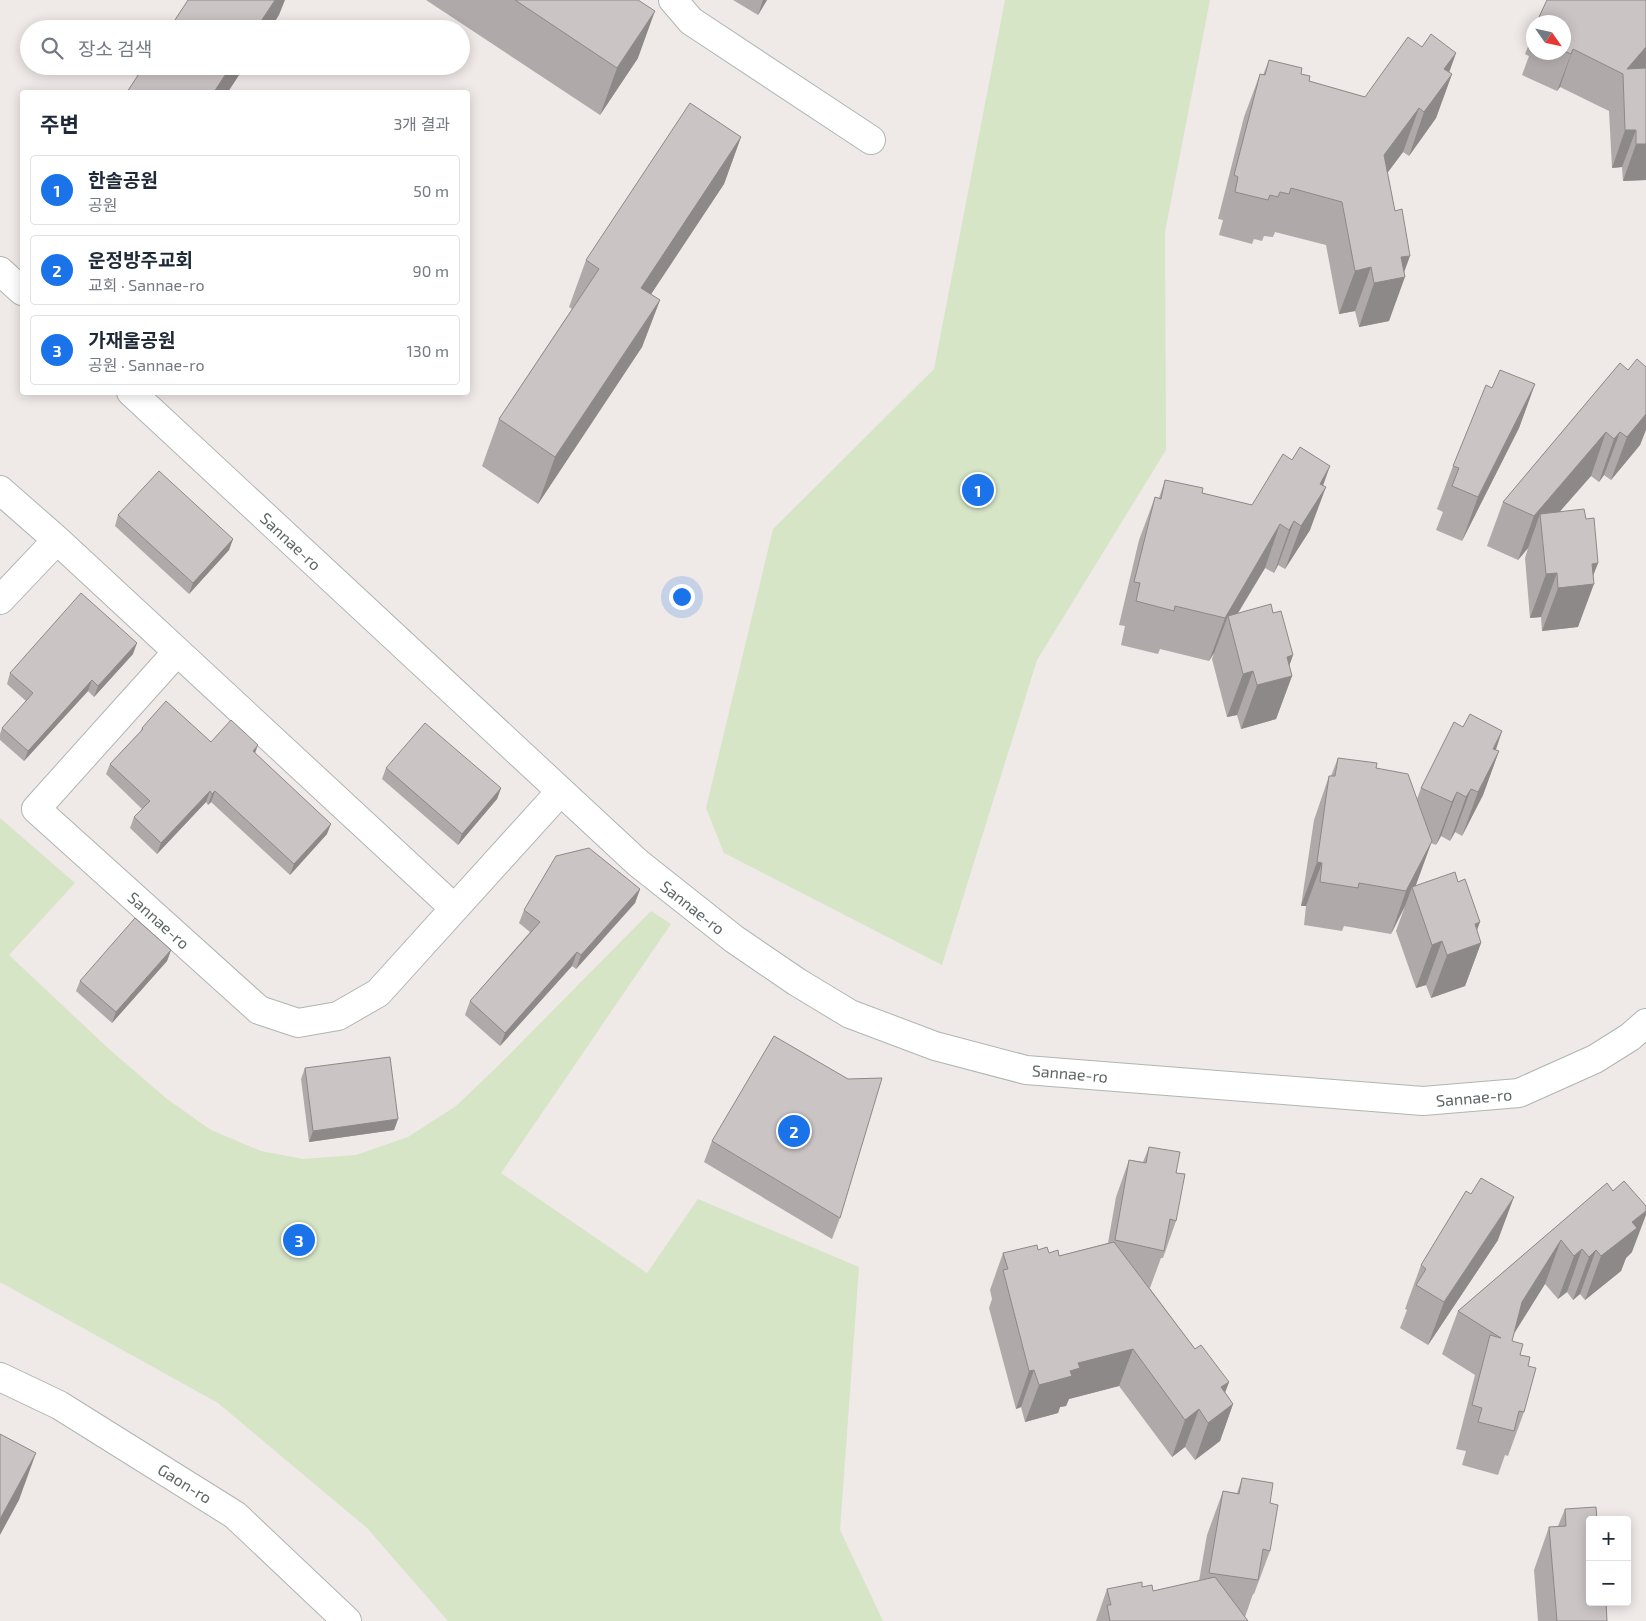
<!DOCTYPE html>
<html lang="ko">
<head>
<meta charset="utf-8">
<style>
  :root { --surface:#fff; --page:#f6f6f7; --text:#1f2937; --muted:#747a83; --line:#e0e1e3; --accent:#1a73e8 }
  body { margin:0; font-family:"Exo 2","Noto Sans KR",sans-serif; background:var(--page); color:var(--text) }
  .controls { position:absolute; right:15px; bottom:15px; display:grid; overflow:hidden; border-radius:5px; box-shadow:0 2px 12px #0003 }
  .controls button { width:45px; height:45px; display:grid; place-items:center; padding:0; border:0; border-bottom:1px solid var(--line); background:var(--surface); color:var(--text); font:25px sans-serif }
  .compass { position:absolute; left:1526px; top:15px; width:45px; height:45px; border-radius:50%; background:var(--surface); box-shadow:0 2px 12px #0003; rotate:124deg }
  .you { position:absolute; left:681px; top:596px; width:18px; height:18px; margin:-12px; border:4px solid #fff; border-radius:50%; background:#1a73e8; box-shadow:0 0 0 8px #1a73e833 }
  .badge { display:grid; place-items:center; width:32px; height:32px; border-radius:50%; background:var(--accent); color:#fff; font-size:16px; font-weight:700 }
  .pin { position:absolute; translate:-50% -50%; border:2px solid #fff; box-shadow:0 1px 5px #0006 }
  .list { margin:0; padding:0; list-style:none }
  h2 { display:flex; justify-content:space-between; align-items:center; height:65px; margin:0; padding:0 20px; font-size:21px }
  h2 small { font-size:16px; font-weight:400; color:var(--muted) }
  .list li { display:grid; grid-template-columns:32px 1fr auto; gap:15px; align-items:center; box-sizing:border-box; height:70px; margin:0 10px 10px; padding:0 10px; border:1px solid var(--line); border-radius:5px }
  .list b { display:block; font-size:19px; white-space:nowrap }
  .list p { margin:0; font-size:16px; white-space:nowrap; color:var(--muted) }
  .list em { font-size:16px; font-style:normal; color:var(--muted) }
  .icon { flex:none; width:28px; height:28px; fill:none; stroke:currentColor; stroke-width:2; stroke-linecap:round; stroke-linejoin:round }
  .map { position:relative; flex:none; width:1646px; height:1621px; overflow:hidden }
  .search { position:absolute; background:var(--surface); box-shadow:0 2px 12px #0003; left:20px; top:20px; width:450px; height:55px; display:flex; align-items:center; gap:12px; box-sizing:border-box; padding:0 18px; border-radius:28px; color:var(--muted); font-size:19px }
  .panel { position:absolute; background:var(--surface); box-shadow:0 2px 12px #0003; left:20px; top:90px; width:450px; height:305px; border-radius:5px }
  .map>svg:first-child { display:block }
  .green { fill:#d6e5c6 }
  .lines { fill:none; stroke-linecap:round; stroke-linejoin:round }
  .minor-casing { stroke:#afb5b5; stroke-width:30 }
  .minor { stroke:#fff; stroke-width:28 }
  .wall { fill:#afa9a9 }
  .shaded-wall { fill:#8e8989 }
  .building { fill:#cbc4c4; stroke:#8e8989 }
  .labels { text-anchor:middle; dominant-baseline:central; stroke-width:4.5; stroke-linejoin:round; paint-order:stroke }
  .street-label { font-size:16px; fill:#5e6666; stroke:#fff }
</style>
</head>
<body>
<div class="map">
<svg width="1646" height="1621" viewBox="0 0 1646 1621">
  <rect width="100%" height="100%" fill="#efe9e7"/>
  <path class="green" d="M 1005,0 L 1210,0 L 1165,232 L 1166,450 L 1037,660 L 942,965 L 724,853 L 706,808 L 773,529 L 934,369 Z
    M 0,818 L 75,883 L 9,955 L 109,1049 L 167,1099 L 211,1130 L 261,1151 L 303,1159 L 356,1155 L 408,1137 L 456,1106 L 500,1064 L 651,911 L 671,924 L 501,1173 L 647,1273 L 698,1199 L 859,1267 L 840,1530 L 883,1621 L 448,1621 L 367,1528 L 218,1403 L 0,1282 Z"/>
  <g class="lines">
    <g class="minor-casing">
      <path id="minor" d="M 673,0 L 691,21 L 871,140
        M 0,271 L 22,291
        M 131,392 L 638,863 L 734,939 L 797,982 L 850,1014 L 935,1046 L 1026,1070 L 1423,1101 L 1519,1093 L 1595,1059 L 1630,1037 L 1646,1023
        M 0,490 L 57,540 L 454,908
        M 0,600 L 57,540
        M 177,652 L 36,809 L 259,1010 L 298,1023 L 338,1016 L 378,993 L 560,792
        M 0,1377 L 59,1405 L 235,1515 L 347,1621"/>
    </g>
    <use href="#minor" class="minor"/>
  </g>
  <path class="wall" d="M 426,0 L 638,0 L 638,58 L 600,115 Z
    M 733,0 L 767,0 L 758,15 Z
    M 1646,0 L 1646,180 L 1623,181 L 1622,167 L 1612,168 L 1609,111 L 1560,87 L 1557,91 L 1522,75 L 1529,56 L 1525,54 L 1534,32 L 1534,52 L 1564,52 L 1564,22 L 1537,22 L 1539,17 Z
    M 1422,47 L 1456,53 L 1449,72 L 1452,74 L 1436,118 L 1409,156 L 1403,152 L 1387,173 L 1404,272 L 1389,321 L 1359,327 L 1355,311 L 1339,314 L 1326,245 L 1275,232 L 1273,237 L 1264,236 L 1262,241 L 1254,239 L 1252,244 L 1219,235 L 1223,220 L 1218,219 L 1244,117 L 1260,74 L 1263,75 L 1269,60 L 1301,74 L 1309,81 L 1365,97 Z
    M 741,137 L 724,184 L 651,294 L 660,300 L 642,347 L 538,504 L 482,466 L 499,419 L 572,309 L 569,307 L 586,260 Z
    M 1620,363 L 1645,431 L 1640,445 L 1611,480 L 1604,475 L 1599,482 L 1591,476 L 1559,512 L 1586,519 L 1598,563 L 1593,575 L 1578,627 L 1542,631 L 1541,617 L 1530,618 L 1525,558 L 1528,548 L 1518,560 L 1487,546 L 1503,502 Z
    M 1535,384 L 1519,428 L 1462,541 L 1436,530 L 1443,512 L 1437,509 L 1453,466 L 1492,388 Z
    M 1165,480 L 1202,493 L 1252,505 L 1323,486 L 1310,530 L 1285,569 L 1278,565 L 1274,573 L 1265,568 L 1238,613 L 1273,613 L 1293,655 L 1289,666 L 1292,676 L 1276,719 L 1241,729 L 1237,715 L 1227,717 L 1212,659 L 1214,653 L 1209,661 L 1160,649 L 1158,654 L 1121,645 L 1125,626 L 1119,625 L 1139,540 L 1155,497 L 1159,498 Z
    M 118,515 L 233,539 L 229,550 L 189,594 L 115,526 Z
    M 133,654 L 94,697 L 88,691 L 24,761 L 0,740 L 0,734 L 2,728 L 26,701 L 7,684 L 10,673 Z
    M 1463,727 L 1502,731 L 1496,750 L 1499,751 L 1483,795 L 1462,836 L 1455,832 L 1450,841 L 1441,836 L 1436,845 L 1431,843 L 1415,886 L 1458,882 L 1481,943 L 1465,986 L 1431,998 L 1426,985 L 1416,988 L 1396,931 L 1405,906 L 1391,934 L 1344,926 L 1342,931 L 1304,925 L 1306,906 L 1301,906 L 1314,820 L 1329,776 L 1331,776 L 1338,758 L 1376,768 L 1417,799 L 1421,788 Z
    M 142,728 L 211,742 L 255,753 L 327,834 L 290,875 L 211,802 L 208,805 L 206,802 L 157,854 L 130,828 L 134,817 L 142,809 L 106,774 L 110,764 L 140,732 Z
    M 386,768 L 501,788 L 497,799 L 458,845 L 382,779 Z
    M 640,889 L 635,903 L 576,969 L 572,966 L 500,1046 L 465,1015 L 470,1001 L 530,932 L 519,923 L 524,910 Z
    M 171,950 L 167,961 L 112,1023 L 76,991 L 80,981 Z
    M 305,1068 L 398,1119 L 394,1130 L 309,1142 L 301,1079 Z
    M 712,1141 L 840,1218 L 832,1239 L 704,1162 Z
    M 1149,1147 L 1176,1173 L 1176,1221 L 1163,1258 L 1161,1258 L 1150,1288 L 1149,1287 L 1195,1349 L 1229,1382 L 1225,1392 L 1233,1404 L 1220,1441 L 1195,1460 L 1185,1447 L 1172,1457 L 1119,1386 L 1069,1399 L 1066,1406 L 1060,1407 L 1058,1413 L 1025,1422 L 1021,1407 L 1016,1409 L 989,1308 L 992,1299 L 990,1290 L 1003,1253 L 1038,1250 L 1059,1256 L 1108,1243 L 1116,1197 L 1129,1160 L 1143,1162 Z
    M 1607,1183 L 1632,1252 L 1626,1258 L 1621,1271 L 1585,1300 L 1580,1294 L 1573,1300 L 1567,1292 L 1558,1299 L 1545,1284 L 1514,1332 L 1512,1341 L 1528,1366 L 1524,1412 L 1508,1456 L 1505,1455 L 1498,1475 L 1462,1465 L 1466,1451 L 1456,1449 L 1475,1375 L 1442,1354 L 1458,1311 Z
    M 1471,1194 L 1498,1240 L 1428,1345 L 1400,1328 L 1407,1310 L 1405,1309 L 1421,1265 Z
    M 1242,1478 L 1270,1503 L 1270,1551 L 1254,1594 L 1253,1594 L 1245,1617 L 1248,1621 L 1096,1621 L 1107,1589 L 1142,1587 L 1153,1591 L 1199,1581 L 1207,1535 L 1223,1491 L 1237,1493 Z
    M 1565,1509 L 1607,1621 L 1538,1621 L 1534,1570 L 1549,1527 L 1558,1526 Z"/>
  <path class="shaded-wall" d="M 275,0 L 285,0 L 279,15 L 270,29 L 256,29 Z
    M 763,0 L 767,0 L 758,15 Z
    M 655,11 L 638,58 L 600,115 L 617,68 Z
    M 1646,47 L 1646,68 L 1627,69 Z
    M 1573,49 L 1560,87 L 1557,91 L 1571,54 Z
    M 1456,53 L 1445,84 L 1452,74 L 1436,118 L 1409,156 L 1424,112 L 1444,69 Z
    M 231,66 L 245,66 L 228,92 L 214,92 Z
    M 1419,108 L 1403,152 L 1368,199 L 1384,155 Z
    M 1625,130 L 1636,130 L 1622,167 L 1612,168 Z
    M 741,137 L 724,184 L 624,335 L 641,288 Z
    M 1636,144 L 1646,144 L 1646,180 L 1623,181 Z
    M 1410,256 L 1402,278 L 1405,277 L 1389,321 L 1359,327 L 1374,283 L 1401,257 Z
    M 1371,267 L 1355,311 L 1339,314 L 1355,271 Z
    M 660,300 L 642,347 L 538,504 L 555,457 Z
    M 1535,384 L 1519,428 L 1462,541 L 1478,497 Z
    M 1646,414 L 1646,430 L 1640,445 L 1611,480 L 1627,437 Z
    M 1606,432 L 1591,476 L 1542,532 L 1540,514 L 1528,548 L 1518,560 L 1534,516 Z
    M 1620,432 L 1604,475 L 1599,482 L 1614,439 Z
    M 1330,466 L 1319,497 L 1326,487 L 1310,530 L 1285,569 L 1301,526 L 1320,484 Z
    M 1294,521 L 1278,565 L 1274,573 L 1289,530 Z
    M 1280,524 L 1265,568 L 1230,626 L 1228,616 L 1214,653 L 1209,661 L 1225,618 Z
    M 233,539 L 229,550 L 189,594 L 193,583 Z
    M 1598,563 L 1590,584 L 1594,584 L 1578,627 L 1542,631 L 1558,588 L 1592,564 Z
    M 1557,573 L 1541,617 L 1530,618 L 1546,574 Z
    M 137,643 L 133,654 L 94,697 L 98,686 Z
    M 1293,655 L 1285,678 L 1292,676 L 1276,719 L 1241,729 L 1257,685 L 1287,657 Z
    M 1253,671 L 1237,715 L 1227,717 L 1243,674 Z
    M 92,680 L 88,691 L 24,761 L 28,751 Z
    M 1502,731 L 1487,774 L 1493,749 Z
    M 258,745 L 254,756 L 253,751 Z
    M 1499,751 L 1483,795 L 1462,836 L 1478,792 Z
    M 501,788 L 497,799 L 458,845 L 462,834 Z
    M 1471,789 L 1455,832 L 1450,841 L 1466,797 Z
    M 210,791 L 206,802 L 157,854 L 161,843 Z
    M 215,791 L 211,802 L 208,805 L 212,794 Z
    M 1457,792 L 1441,836 L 1436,845 L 1452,802 Z
    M 331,824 L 327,834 L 290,875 L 294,864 Z
    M 1432,841 L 1416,885 L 1413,891 L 1412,887 L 1405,906 L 1391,934 L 1406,891 Z
    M 1317,862 L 1322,863 L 1306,906 L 1301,906 Z
    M 640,889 L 635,903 L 576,969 L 581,955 Z
    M 1480,922 L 1471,947 L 1481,943 L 1465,986 L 1431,998 L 1447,955 L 1475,924 Z
    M 1442,941 L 1426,985 L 1416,988 L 1432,945 Z
    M 171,950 L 167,961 L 112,1023 L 116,1012 Z
    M 577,952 L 572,966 L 500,1046 L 505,1033 Z
    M 398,1119 L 394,1130 L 309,1142 L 313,1131 Z
    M 1514,1197 L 1498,1240 L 1428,1345 L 1444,1302 Z
    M 1646,1211 L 1646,1215 L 1632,1252 L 1626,1258 L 1621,1271 L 1585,1300 L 1601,1256 L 1632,1222 Z
    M 1561,1240 L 1545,1284 L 1507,1345 L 1522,1302 Z
    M 1582,1249 L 1567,1292 L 1558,1299 L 1574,1256 Z
    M 1596,1250 L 1580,1294 L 1573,1300 L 1589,1257 Z
    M 1133,1349 L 1119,1386 L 1069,1399 L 1066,1406 L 1060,1407 L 1058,1413 L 1025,1422 L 1039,1385 L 1070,1371 L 1078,1363 Z
    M 1034,1370 L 1021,1407 L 1016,1409 L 1029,1371 Z
    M 1229,1382 L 1216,1417 L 1233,1404 L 1220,1441 L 1195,1460 L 1221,1387 Z
    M 1199,1409 L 1185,1447 L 1172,1457 L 1185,1420 Z
    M 36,1453 L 19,1500 L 0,1535 L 0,1519 Z"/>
  <path class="building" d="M 188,0 L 275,0 L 256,29 L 169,29 Z
    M 515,0 L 638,0 L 655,11 L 617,68 Z
    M 1547,0 L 1646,0 L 1646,47 L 1627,69 L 1646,68 L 1646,144 L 1636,144 L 1636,130 L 1625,130 L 1623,74 L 1573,49 L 1571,54 L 1564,51 L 1564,22 L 1543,22 L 1544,20 L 1539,17 Z
    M 1431,34 L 1456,53 L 1444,69 L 1452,74 L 1424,112 L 1419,108 L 1384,155 L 1395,211 L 1402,209 L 1410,256 L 1401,257 L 1405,277 L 1374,283 L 1371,267 L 1355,271 L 1342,202 L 1291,188 L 1289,194 L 1280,192 L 1278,197 L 1270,195 L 1268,200 L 1235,192 L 1238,177 L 1234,175 L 1260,74 L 1265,75 L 1269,60 L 1302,68 L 1301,74 L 1310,76 L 1309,81 L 1365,97 L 1408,37 L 1422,47 Z
    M 144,66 L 231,66 L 214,92 L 127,92 Z
    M 690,103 L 741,137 L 641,288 L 660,300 L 555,457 L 499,419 L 599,269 L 586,260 Z
    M 1637,359 L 1646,367 L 1646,414 L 1627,437 L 1620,432 L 1614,439 L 1606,432 L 1534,516 L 1503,502 L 1620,363 L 1628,370 Z
    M 1500,370 L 1535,384 L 1478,497 L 1452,486 L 1459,468 L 1453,466 L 1486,385 L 1492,388 Z
    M 1300,447 L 1330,466 L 1320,484 L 1326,487 L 1301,526 L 1294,521 L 1289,530 L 1280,524 L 1225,618 L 1175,606 L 1174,611 L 1136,601 L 1140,583 L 1134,582 L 1155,497 L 1161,499 L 1165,480 L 1203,488 L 1202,493 L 1252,505 L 1283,454 L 1292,460 Z
    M 159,471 L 233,539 L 193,583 L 118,515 Z
    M 1584,509 L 1586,519 L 1594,518 L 1598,563 L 1592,564 L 1594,584 L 1558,588 L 1557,573 L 1546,574 L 1540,514 Z
    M 81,593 L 137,643 L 98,686 L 92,680 L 28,751 L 2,728 L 33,693 L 10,673 Z
    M 1271,604 L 1273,613 L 1281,611 L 1293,655 L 1287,657 L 1292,676 L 1257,685 L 1253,671 L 1243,674 L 1228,616 Z
    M 166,701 L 211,742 L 231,720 L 258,745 L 253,751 L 331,824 L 294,864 L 215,791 L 212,794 L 210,791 L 161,843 L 134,817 L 150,801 L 110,764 L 143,729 L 142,728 Z
    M 1470,714 L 1502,731 L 1493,749 L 1499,751 L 1478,792 L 1471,789 L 1466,797 L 1457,792 L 1452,802 L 1421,788 L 1454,722 L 1463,727 Z
    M 425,723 L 501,788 L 462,834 L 386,768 Z
    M 1338,758 L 1377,763 L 1376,768 L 1408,774 L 1432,841 L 1406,891 L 1359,883 L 1358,888 L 1320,882 L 1322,863 L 1317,862 L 1329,776 L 1335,776 Z
    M 589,848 L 640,889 L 581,955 L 577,952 L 505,1033 L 470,1001 L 540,922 L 524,910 L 556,856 Z
    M 1455,872 L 1458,882 L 1465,879 L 1480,922 L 1475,924 L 1481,943 L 1447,955 L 1442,941 L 1432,945 L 1412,887 Z
    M 135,918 L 171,950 L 116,1012 L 80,981 Z
    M 774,1036 L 848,1079 L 882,1078 L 840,1218 L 712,1141 Z
    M 390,1057 L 398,1119 L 313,1131 L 305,1068 Z
    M 1149,1147 L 1180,1152 L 1176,1173 L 1185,1174 L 1176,1221 L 1170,1219 L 1164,1251 L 1115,1240 L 1129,1160 L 1146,1163 Z
    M 1481,1178 L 1514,1197 L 1444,1302 L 1416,1285 L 1426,1269 L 1421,1265 L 1466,1191 L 1471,1194 Z
    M 1624,1181 L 1646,1206 L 1646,1211 L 1632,1222 L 1637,1228 L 1601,1256 L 1596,1250 L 1589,1257 L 1582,1249 L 1574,1256 L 1561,1240 L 1522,1302 L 1512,1341 L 1523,1344 L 1520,1355 L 1530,1357 L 1528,1366 L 1536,1368 L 1524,1412 L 1519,1411 L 1514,1431 L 1478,1422 L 1482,1408 L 1472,1405 L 1490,1335 L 1501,1338 L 1458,1311 L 1607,1183 L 1613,1191 Z
    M 1114,1242 L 1195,1349 L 1201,1345 L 1229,1382 L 1221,1387 L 1233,1404 L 1208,1423 L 1199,1409 L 1185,1420 L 1133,1349 L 1078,1363 L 1080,1368 L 1070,1371 L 1072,1376 L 1039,1385 L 1034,1370 L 1029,1371 L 1003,1270 L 1008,1269 L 1003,1253 L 1037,1245 L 1038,1250 L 1047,1247 L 1049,1253 L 1058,1250 L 1059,1256 Z
    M 0,1434 L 36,1453 L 0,1519 Z
    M 1242,1478 L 1273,1483 L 1270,1503 L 1278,1505 L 1270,1551 L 1263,1549 L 1258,1580 L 1209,1573 L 1223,1491 L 1239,1494 Z
    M 1596,1507 L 1597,1520 L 1590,1520 L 1590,1602 L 1606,1602 L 1607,1621 L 1557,1621 L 1549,1527 L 1566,1526 L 1565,1509 Z
    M 1215,1577 L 1248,1621 L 1110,1621 L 1107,1605 L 1111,1605 L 1107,1589 L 1142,1582 L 1142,1587 L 1152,1585 L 1153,1591 Z"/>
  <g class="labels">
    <g class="street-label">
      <text transform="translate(291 541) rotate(43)">Sannae-ro</text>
      <text transform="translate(693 907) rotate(38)">Sannae-ro</text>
      <text transform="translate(159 920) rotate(42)">Sannae-ro</text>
      <text transform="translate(1070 1073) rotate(5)">Sannae-ro</text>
      <text transform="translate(1474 1097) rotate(-5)">Sannae-ro</text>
      <text transform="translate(185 1483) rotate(32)">Gaon-ro</text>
    </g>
  </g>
</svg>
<div class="controls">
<button>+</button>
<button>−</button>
</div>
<svg class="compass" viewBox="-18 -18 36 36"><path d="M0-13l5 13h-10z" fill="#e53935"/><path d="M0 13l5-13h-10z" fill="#747a83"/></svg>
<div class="you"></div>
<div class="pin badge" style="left:978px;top:490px">1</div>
<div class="pin badge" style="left:794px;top:1131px">2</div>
<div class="pin badge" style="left:299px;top:1240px">3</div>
<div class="search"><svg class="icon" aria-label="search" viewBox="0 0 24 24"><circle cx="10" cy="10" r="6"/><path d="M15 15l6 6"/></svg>장소 검색</div>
<section class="panel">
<h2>주변<small>3개 결과</small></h2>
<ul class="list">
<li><span class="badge">1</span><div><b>한솔공원</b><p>공원</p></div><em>50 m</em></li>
<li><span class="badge">2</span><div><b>운정방주교회</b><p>교회 · Sannae-ro</p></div><em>90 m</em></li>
<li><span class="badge">3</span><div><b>가재울공원</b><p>공원 · Sannae-ro</p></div><em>130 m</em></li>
</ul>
</section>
</div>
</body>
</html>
